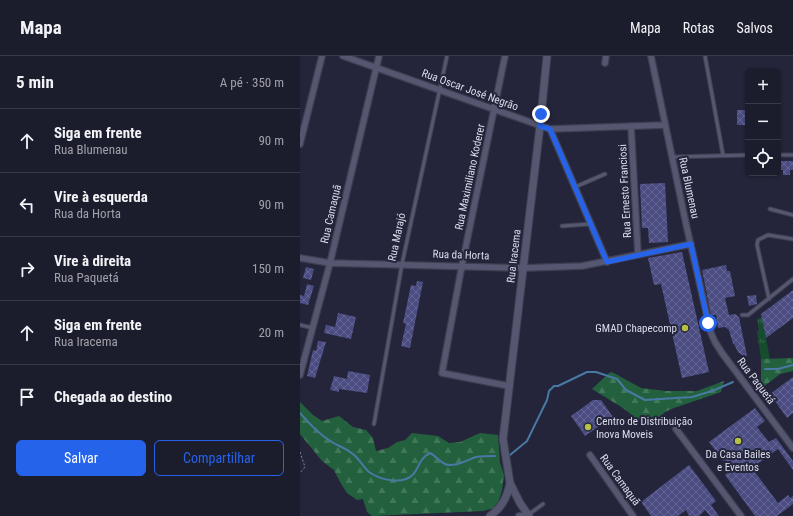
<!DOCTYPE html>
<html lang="pt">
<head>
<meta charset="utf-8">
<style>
  :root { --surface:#1b1c2c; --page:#242534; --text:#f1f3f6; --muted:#a0a1a9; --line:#393a48; --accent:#2563eb }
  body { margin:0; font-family:"Roboto Condensed",sans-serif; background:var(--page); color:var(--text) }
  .controls { position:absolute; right:12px; top:12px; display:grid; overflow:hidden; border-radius:6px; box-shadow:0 1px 3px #0004 }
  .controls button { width:36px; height:36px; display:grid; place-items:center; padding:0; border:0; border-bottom:1px solid var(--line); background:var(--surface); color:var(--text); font:20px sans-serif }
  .stop { position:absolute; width:12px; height:12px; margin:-9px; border:3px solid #2563eb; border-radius:50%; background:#fff }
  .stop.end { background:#2563eb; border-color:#fff; box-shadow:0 1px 4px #0008 }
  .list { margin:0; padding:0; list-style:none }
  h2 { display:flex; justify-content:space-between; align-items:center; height:52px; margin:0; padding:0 16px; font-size:17px }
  h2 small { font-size:13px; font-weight:400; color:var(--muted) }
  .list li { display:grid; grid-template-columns:26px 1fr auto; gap:12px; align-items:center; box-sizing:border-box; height:64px; padding:0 16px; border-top:1px solid var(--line) }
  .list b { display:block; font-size:15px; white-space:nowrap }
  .list p { margin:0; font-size:13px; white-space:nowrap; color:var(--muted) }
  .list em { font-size:13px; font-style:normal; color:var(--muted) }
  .actions { display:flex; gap:8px; padding:12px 16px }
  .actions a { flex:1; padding:9px 0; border:1px solid var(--accent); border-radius:6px; text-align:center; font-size:14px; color:var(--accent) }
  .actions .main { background:var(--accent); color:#fff }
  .icon { flex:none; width:22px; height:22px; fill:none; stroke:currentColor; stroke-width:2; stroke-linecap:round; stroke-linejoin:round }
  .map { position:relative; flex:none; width:493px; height:460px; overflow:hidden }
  header { display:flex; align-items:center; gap:24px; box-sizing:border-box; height:56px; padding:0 20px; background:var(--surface); border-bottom:1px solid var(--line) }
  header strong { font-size:19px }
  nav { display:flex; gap:22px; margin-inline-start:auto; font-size:14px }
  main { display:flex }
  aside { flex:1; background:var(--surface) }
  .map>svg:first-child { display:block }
  .grass { fill:url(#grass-tufts) }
  .forest { fill:url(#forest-firs) }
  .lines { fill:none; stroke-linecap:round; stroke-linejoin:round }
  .stream { stroke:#4878a4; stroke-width:2 }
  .building { fill:url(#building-cross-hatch) }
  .service-casing { stroke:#3e3f51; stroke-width:5 }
  .minor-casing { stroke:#3e3f51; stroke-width:8 }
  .tertiary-casing { stroke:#3e3f51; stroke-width:9 }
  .path { stroke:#87899b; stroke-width:1; stroke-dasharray:2 2; stroke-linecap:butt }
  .service { stroke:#555770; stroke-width:3 }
  .minor { stroke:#555770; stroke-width:5.5 }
  .tertiary { stroke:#555770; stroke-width:7 }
  .route { stroke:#2563eb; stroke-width:5 }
  .poi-dot { fill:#b8c147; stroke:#24253b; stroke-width:1.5 }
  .labels { text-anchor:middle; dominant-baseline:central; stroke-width:4; stroke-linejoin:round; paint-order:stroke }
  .street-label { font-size:11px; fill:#dadceb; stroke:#24253b }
  .poi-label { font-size:11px; fill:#dadceb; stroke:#24253b; text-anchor:end }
</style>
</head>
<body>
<header>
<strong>Mapa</strong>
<nav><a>Mapa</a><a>Rotas</a><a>Salvos</a></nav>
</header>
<main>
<aside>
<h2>5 min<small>A pé · 350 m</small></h2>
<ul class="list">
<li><svg class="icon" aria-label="ahead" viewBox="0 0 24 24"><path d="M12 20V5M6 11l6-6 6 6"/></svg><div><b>Siga em frente</b><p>Rua Blumenau</p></div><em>90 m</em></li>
<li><svg class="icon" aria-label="left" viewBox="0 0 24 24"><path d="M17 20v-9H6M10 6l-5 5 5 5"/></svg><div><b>Vire à esquerda</b><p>Rua da Horta</p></div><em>90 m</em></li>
<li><svg class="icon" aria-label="right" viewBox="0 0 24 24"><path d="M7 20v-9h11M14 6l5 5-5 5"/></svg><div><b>Vire à direita</b><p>Rua Paquetá</p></div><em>150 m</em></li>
<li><svg class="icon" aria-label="ahead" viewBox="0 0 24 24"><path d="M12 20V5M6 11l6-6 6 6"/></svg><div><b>Siga em frente</b><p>Rua Iracema</p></div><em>20 m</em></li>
<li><svg class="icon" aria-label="arrive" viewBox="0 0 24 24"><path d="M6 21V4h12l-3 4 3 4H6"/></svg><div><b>Chegada ao destino</b></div></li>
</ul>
<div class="actions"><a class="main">Salvar</a><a>Compartilhar</a></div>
</aside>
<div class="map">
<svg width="493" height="460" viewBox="0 0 493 460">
  <defs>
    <pattern id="grass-tufts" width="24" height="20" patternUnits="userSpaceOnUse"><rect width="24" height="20" fill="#154d2e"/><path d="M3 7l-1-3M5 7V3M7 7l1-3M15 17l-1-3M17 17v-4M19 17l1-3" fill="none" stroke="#36664c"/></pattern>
    <pattern id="forest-firs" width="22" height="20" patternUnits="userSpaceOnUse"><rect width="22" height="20" fill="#23613e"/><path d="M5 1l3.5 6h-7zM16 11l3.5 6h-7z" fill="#42775a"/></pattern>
    <pattern id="building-cross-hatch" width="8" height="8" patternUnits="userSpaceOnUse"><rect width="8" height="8" fill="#4b4d82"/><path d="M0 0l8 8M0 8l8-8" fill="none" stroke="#646694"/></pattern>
  </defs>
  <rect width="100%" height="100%" fill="#24253b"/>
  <path class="grass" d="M 462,261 L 470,303 L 461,303 L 457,275 L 459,274 L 457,263 Z"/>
  <path class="forest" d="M 493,302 L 493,315 L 480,318 L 462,332 L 461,324 L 461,303 Z
    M 312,316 L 341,332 L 366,335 L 397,335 L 424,325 L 421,336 L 374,352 L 365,356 L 354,366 L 337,363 L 323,352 L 292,333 L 309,317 Z
    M 0,346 L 13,359 L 22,365 L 39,360 L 53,371 L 66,374 L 73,382 L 76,395 L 88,392 L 97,386 L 105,384 L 112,377 L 138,380 L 149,387 L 160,386 L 180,377 L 198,379 L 200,407 L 204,419 L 202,434 L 199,444 L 194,452 L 183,455 L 72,460 L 67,456 L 63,443 L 57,444 L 47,437 L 40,426 L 34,414 L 22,405 L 0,378 Z"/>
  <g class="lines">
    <path class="stream" d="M 465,313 L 478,313 L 493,309
      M 0,357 C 9,367 17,377 29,384 C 35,389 44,391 50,396 C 58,400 62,410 69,416 C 79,423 95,427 106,423 C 120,418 116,404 130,397 C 136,400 139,405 145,408 C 154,412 167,404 176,401 C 182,400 189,400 195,400
      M 210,399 L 227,385 L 247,344 L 249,335 L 254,330 L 258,330 L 287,316 L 296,316 L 317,323 L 326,334 L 345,344 L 392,341 L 412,335 L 433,326"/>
  </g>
  <path class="building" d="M 437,54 L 448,54 L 448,69 L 437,69 Z
    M 479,105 L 493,105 L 493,114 L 490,114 L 490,119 L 483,119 L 483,114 L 479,114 Z
    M 365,127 L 368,186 L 349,187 L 348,172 L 342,172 L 340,128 Z
    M 382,196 L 409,316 L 382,322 L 361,228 L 354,229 L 348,202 Z
    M 426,209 L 427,215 L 430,215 L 435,240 L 425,242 L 429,259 L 435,258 L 439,261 L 447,300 L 442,299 L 438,296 L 434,288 L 433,288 L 429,274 L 425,271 L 418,272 L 416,259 L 411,259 L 402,214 Z
    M 6,211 L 14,213 L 11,224 L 3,222 Z
    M 117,225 L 123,226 L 110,292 L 101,290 L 106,268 L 103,267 L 111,229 L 116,230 Z
    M 7,228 L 14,230 L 8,249 L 0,247 L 0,239 L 4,240 Z
    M 493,234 L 493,262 L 466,282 L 461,258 Z
    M 456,239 L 457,248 L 449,250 L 447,240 Z
    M 38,257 L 56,261 L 51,283 L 24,277 L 26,269 L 35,271 Z
    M 18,285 L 26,286 L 15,322 L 7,320 L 13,294 L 16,295 Z
    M 48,315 L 70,319 L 67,337 L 39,333 L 39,336 L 30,334 L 34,320 L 47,323 Z
    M 493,321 L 493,357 L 487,362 L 470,338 Z
    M 293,344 L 301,344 L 313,361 L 285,380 L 271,360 Z
    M 455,352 L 465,365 L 457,371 L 469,386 L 476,382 L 493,405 L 493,414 L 478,393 L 452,412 L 478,447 L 488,439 L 490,442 L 493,440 L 493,448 L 477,460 L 455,460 L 425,419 L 432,414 L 425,404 L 423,405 L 409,386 Z
    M 389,409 L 416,445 L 411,449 L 419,460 L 410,460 L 405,454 L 399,460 L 389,460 L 386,454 L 378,460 L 351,460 L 341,446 Z"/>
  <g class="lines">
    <g class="service-casing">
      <path id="service" d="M 405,0 L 423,99
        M 478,99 L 493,99
        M 372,101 L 448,99
        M 275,131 L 305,118
        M 470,153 L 493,159
        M 262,170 L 290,168
        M 469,243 L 457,189 L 458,184 L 468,179 L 493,183
        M 442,259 L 448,259 L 493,223
        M 0,269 L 13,272
        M 74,368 L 102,208 L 147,0
        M 228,459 L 243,448"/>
    </g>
    <g class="minor-casing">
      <path id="minor" d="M 43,0 L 250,73 L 365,69
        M 205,0 L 162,209 L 142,317 L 209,330
        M 351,0 L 386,168 L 411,277 L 415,286 L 422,297 L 493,392
        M 305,7 L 306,0
        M 331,70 L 338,198
        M 250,73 L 307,206
        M 0,88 L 22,0
        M 0,202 L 30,207 L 224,212 L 282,210 L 391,188
        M 0,319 L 30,207 L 79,0
        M 376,373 L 441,460
        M 290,399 L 333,460
        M 219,460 L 228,459"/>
    </g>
    <g class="tertiary-casing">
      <path id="tertiary" d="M 190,460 C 202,451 207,442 210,427
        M 229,460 L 220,447 L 210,427 L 203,383 L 240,70 L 247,0"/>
    </g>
    <path class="path" d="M 0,396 L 5,411 L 0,417"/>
    <use href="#service" class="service"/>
    <use href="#minor" class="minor"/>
    <use href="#tertiary" class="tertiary"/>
  </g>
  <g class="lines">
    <path class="route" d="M 241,58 L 240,70 L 250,73 L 307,206 L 391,188 L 408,267"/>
  </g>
  <g class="poi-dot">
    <circle cx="385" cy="272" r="4"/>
    <circle cx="288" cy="371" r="4"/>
    <circle cx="438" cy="385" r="4"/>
  </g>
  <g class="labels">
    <g class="street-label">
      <text transform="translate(170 34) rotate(20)">Rua Oscar José Negrão</text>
      <text transform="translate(170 121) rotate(-78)">Rua Maximiliano Koderer</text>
      <text transform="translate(389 132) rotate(78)">Rua Blumenau</text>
      <text transform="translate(325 135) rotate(-93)">Rua Ernesto Franciosi</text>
      <text transform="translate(31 158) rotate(-77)">Rua Camaquã</text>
      <text transform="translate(97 181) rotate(-78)">Rua Marajó</text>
      <text transform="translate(161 199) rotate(2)">Rua da Horta</text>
      <text transform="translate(214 200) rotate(-83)">Rua Iracema</text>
      <text transform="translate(456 325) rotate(53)">Rua Paquetá</text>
      <text transform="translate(320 424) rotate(54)">Rua Camaquã</text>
    </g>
    <g class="poi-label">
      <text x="377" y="272">GMAD Chapecomp</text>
      <text x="296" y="365" text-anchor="start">Centro de Distribuição<tspan x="296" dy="13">Inova Moveis</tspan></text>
      <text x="438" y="398" text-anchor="middle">Da Casa Bailes<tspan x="438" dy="13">e Eventos</tspan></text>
    </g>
  </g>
</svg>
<div class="controls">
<button>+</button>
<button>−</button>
<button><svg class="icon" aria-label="locate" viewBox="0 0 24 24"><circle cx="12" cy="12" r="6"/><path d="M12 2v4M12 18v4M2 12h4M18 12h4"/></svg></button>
</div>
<div class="stop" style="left:408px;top:267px"></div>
<div class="stop end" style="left:241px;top:58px"></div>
</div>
</main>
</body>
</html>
